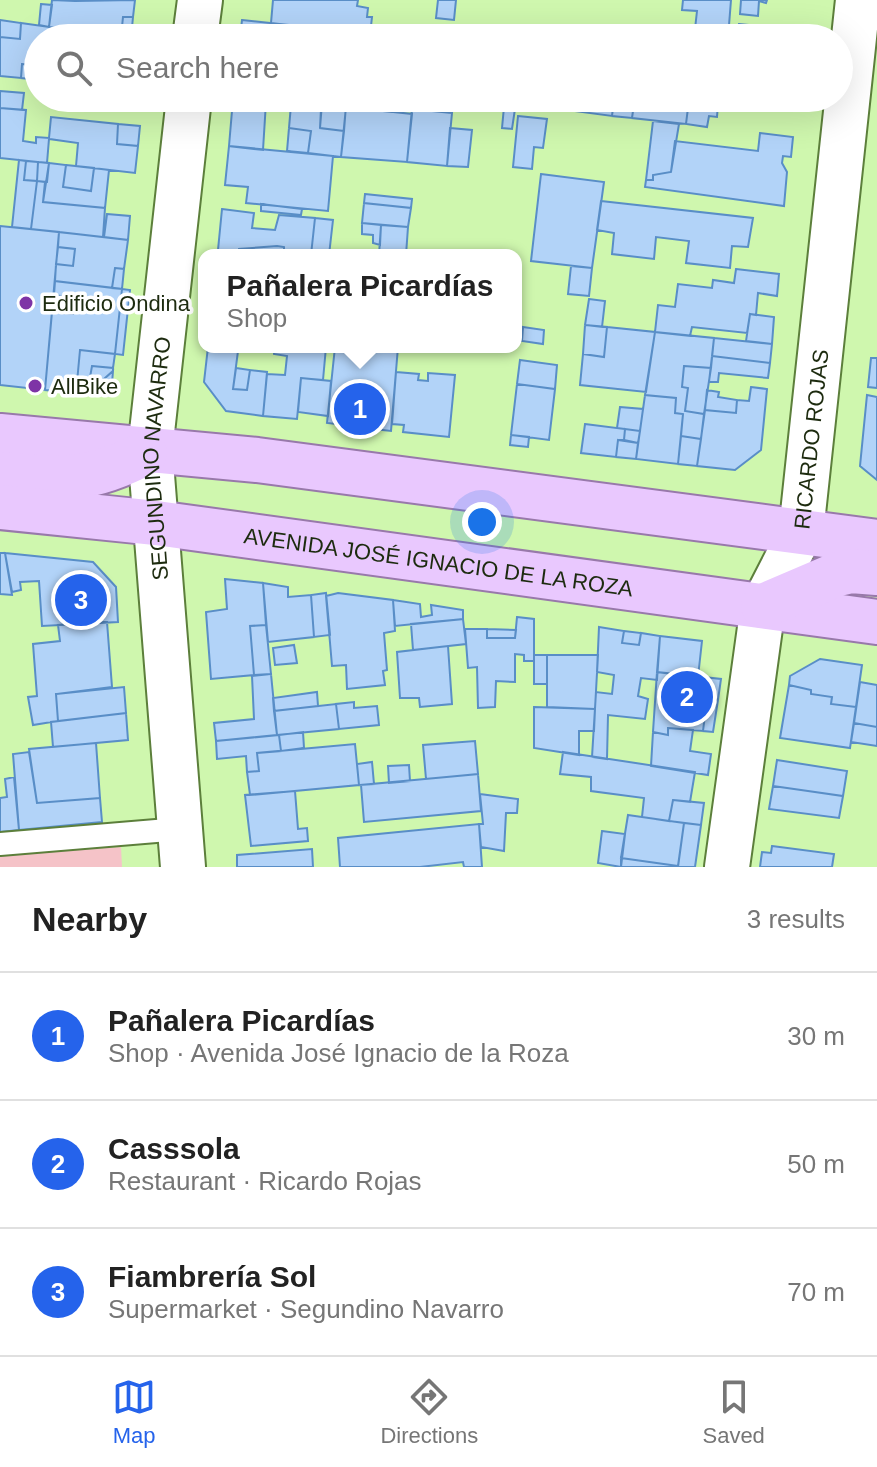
<!DOCTYPE html>
<html lang="en">
<head>
<meta charset="utf-8">
<style>
  :root { --surface:#fff; --page:#f6f6f6; --text:#222; --muted:#767676; --line:#e0e0e0; --accent:#2563eb }
  body { margin:0; font-family:Arial,sans-serif; background:var(--page); color:var(--text) }
  .you { position:absolute; left:482px; top:522px; width:28px; height:28px; margin:-20px; border:6px solid #fff; border-radius:50%; background:#1a73e8; box-shadow:0 0 0 12px #1a73e833 }
  .badge { display:grid; place-items:center; width:52px; height:52px; border-radius:50%; background:var(--accent); color:#fff; font-size:26px; font-weight:700 }
  .pin { position:absolute; translate:-50% -50%; border:4px solid #fff; box-shadow:0 2px 8px #0006 }
  .popup { position:absolute; left:198px; top:249px; width:324px; height:104px; box-sizing:border-box; display:grid; place-content:center; border-radius:16px; background:var(--surface); filter:drop-shadow(0 2px 6px #0005); font-size:26px; white-space:nowrap; color:var(--muted) }
  .popup b { font-size:30px; color:var(--text) }
  .popup::after { content:''; position:absolute; left:50%; top:100%; margin-left:-16px; border:16px solid transparent; border-top-color:var(--surface) }
  .list { margin:0; padding:0; list-style:none }
  h2 { display:flex; justify-content:space-between; align-items:center; height:104px; margin:0; padding:0 32px; font-size:34px }
  h2 small { font-size:26px; font-weight:400; color:var(--muted) }
  .list li { display:grid; grid-template-columns:52px 1fr auto; gap:24px; align-items:center; box-sizing:border-box; height:128px; padding:0 32px; border-top:2px solid var(--line) }
  .list b { display:block; font-size:30px; white-space:nowrap }
  .list p { margin:0; font-size:26px; white-space:nowrap; color:var(--muted) }
  .list em { font-size:26px; font-style:normal; color:var(--muted) }
  .icon { flex:none; width:44px; height:44px; fill:none; stroke:currentColor; stroke-width:2; stroke-linecap:round; stroke-linejoin:round }
  .map { position:relative; flex:none; width:877px; height:867px; overflow:hidden }
  .search { position:absolute; background:var(--surface); box-shadow:0 8px 32px #0002; left:24px; right:24px; top:24px; height:88px; display:flex; align-items:center; gap:20px; box-sizing:border-box; padding:0 28px; border-radius:44px; color:var(--muted); font-size:30px }
  .sheet { height:488px; background:var(--surface) }
  nav { display:flex; justify-content:space-around; align-items:center; box-sizing:border-box; height:112px; border-top:2px solid var(--line); background:var(--surface); font-size:22px; color:var(--muted) }
  nav a { display:grid; justify-items:center; gap:4px }
  nav .on { color:var(--accent) }
  .map>svg:first-child { display:block }
  .green { fill:#f5c3c8 }
  .building { fill:#b2d3f8; stroke:#598ec7; stroke-width:2 }
  .lines { fill:none; stroke-linecap:round; stroke-linejoin:round }
  .service-casing { stroke:#5c7f3b; stroke-width:26 }
  .minor-casing { stroke:#5c7f3b; stroke-width:48 }
  .primary-casing { stroke:#9879aa; stroke-width:48 }
  .service { stroke:#fff; stroke-width:22 }
  .minor { stroke:#fff; stroke-width:44 }
  .primary { stroke:#e9c8fe; stroke-width:44 }
  .poi-dot { fill:#7e34a6; stroke:#fff; stroke-width:3 }
  .labels { text-anchor:middle; dominant-baseline:central; stroke-width:7; stroke-linejoin:round; paint-order:stroke }
  .poi-label { font-size:22px; fill:#1d2b0f; stroke:#fff; text-anchor:start }
  .street-label { font-size:22px; fill:#1d2b0f; stroke:#fff }
</style>
</head>
<body>
<div class="map">
<svg width="877" height="867" viewBox="0 0 877 867">
  <rect width="100%" height="100%" fill="#cff7ae"/>
  <path class="green" d="M 121,847 L 122,867 L 0,867 L 0,855 Z"/>
  <path class="building" d="M 52,0 L 75,1 L 135,0 L 133,17 L 123,17 L 121,37 L 49,27 Z
    M 273,0 L 358,0 L 357,6 L 368,8 L 367,17 L 372,17 L 370,35 L 271,23 Z
    M 438,0 L 456,0 L 454,20 L 436,18 Z
    M 683,0 L 731,0 L 728,38 L 694,38 L 697,11 L 682,10 Z
    M 741,0 L 767,0 L 766,3 L 759,1 L 758,16 L 740,14 Z
    M 41,4 L 52,5 L 49,27 L 39,25 Z
    M 123,17 L 133,17 L 131,38 L 121,37 Z
    M 0,20 L 21,23 L 20,39 L 0,37 Z
    M 242,20 L 288,25 L 287,38 L 240,38 Z
    M 21,23 L 57,28 L 56,38 L 38,38 L 38,66 L 22,64 L 21,78 L 0,76 L 0,37 L 20,39 Z
    M 739,24 L 780,28 L 779,38 L 738,38 Z
    M 303,27 L 370,35 L 377,38 L 301,38 Z
    M 22,64 L 38,66 L 38,80 L 21,78 Z
    M 0,91 L 24,93 L 22,110 L 0,108 Z
    M 345,98 L 392,98 L 391,112 L 346,107 Z
    M 576,98 L 614,98 L 612,116 L 574,111 Z
    M 632,98 L 662,98 L 662,103 L 638,100 L 638,104 L 634,104 L 632,118 L 612,116 L 614,100 L 631,102 Z
    M 662,98 L 689,100 L 686,124 L 632,118 L 634,104 L 638,104 L 638,100 L 662,103 Z
    M 233,99 L 266,102 L 263,150 L 229,146 Z
    M 689,100 L 718,104 L 717,117 L 709,116 L 707,127 L 686,124 Z
    M 322,103 L 346,105 L 344,131 L 320,128 Z
    M 291,105 L 321,109 L 320,128 L 344,131 L 341,157 L 308,153 L 311,131 L 289,128 Z
    M 346,107 L 412,114 L 407,162 L 341,157 Z
    M 504,107 L 515,109 L 512,129 L 502,128 Z
    M 0,108 L 26,110 L 23,141 L 36,143 L 36,137 L 49,138 L 51,117 L 118,124 L 117,144 L 138,146 L 135,173 L 76,166 L 78,143 L 49,139 L 47,163 L 0,158 Z
    M 412,109 L 452,113 L 447,166 L 407,162 Z
    M 518,116 L 547,119 L 543,148 L 534,147 L 532,169 L 513,167 Z
    M 653,121 L 679,124 L 671,172 L 653,175 L 653,180 L 646,180 Z
    M 118,124 L 140,126 L 138,146 L 117,144 Z
    M 289,128 L 311,131 L 308,153 L 287,151 Z
    M 450,128 L 472,130 L 468,167 L 447,166 Z
    M 760,133 L 793,137 L 791,157 L 783,156 L 782,163 L 787,172 L 784,206 L 645,187 L 646,180 L 653,180 L 653,175 L 671,172 L 675,141 L 758,151 Z
    M 229,146 L 333,156 L 328,211 L 246,203 L 248,187 L 225,185 Z
    M 19,160 L 26,161 L 24,180 L 37,181 L 31,229 L 12,227 Z
    M 26,161 L 38,162 L 37,181 L 24,180 Z
    M 38,162 L 49,163 L 47,182 L 37,181 Z
    M 49,163 L 66,165 L 63,187 L 91,191 L 94,168 L 109,170 L 105,208 L 43,202 Z
    M 66,165 L 94,168 L 91,191 L 63,187 Z
    M 541,174 L 604,182 L 592,268 L 531,261 Z
    M 37,181 L 45,182 L 43,202 L 105,208 L 103,237 L 31,229 Z
    M 365,194 L 412,199 L 411,208 L 364,203 Z
    M 601,201 L 753,218 L 748,247 L 732,246 L 730,268 L 686,263 L 689,241 L 656,237 L 654,259 L 612,254 L 614,233 L 597,230 Z
    M 364,203 L 411,208 L 408,227 L 362,223 Z
    M 261,204 L 302,209 L 301,215 L 261,211 Z
    M 222,209 L 254,213 L 252,228 L 275,230 L 279,215 L 315,218 L 311,255 L 284,254 L 284,247 L 277,246 L 239,249 L 238,255 L 229,255 L 229,250 L 218,250 Z
    M 107,214 L 130,216 L 128,240 L 104,237 Z
    M 315,218 L 333,220 L 329,255 L 311,255 Z
    M 362,223 L 381,225 L 380,245 L 373,243 L 373,235 L 362,234 Z
    M 381,225 L 408,227 L 406,255 L 379,255 Z
    M 0,226 L 59,232 L 45,390 L 0,385 Z
    M 59,232 L 128,240 L 124,269 L 115,268 L 112,288 L 55,281 L 56,264 L 73,266 L 75,249 L 58,247 Z
    M 277,246 L 284,247 L 284,254 L 294,255 L 238,255 L 239,249 Z
    M 58,247 L 75,249 L 73,266 L 56,264 Z
    M 571,266 L 592,268 L 589,296 L 568,294 Z
    M 115,268 L 124,269 L 122,289 L 112,288 Z
    M 736,269 L 779,274 L 777,296 L 758,293 L 756,315 L 750,314 L 747,333 L 692,327 L 690,336 L 655,332 L 658,305 L 675,307 L 678,284 L 712,288 L 713,280 L 734,283 Z
    M 55,281 L 122,289 L 115,354 L 80,350 L 76,393 L 45,390 L 52,312 L 73,314 L 75,298 L 54,295 Z
    M 122,289 L 130,290 L 123,355 L 115,354 Z
    M 54,295 L 75,298 L 73,314 L 52,312 Z
    M 589,299 L 605,301 L 602,327 L 585,325 Z
    M 750,314 L 774,317 L 772,344 L 746,341 Z
    M 585,325 L 607,327 L 604,357 L 583,354 Z
    M 523,327 L 544,330 L 543,344 L 522,341 Z
    M 607,327 L 655,332 L 646,392 L 580,385 L 583,354 L 604,357 Z
    M 655,332 L 714,338 L 711,368 L 684,366 L 682,387 L 688,388 L 685,411 L 704,414 L 701,439 L 681,436 L 683,414 L 675,413 L 676,398 L 645,395 Z
    M 714,338 L 772,344 L 770,363 L 712,356 Z
    M 208,347 L 251,347 L 251,352 L 238,351 L 233,389 L 247,390 L 250,370 L 267,372 L 263,416 L 226,411 L 204,382 Z
    M 274,347 L 326,347 L 323,380 L 301,378 L 297,419 L 263,416 L 267,374 L 285,375 L 287,356 L 274,354 Z
    M 335,347 L 398,347 L 391,431 L 374,429 L 375,421 L 361,419 L 360,427 L 327,423 Z
    M 80,350 L 115,354 L 113,368 L 92,366 L 87,394 L 76,393 Z
    M 712,356 L 770,363 L 768,378 L 719,373 L 718,382 L 709,382 Z
    M 871,358 L 877,358 L 877,388 L 868,387 Z
    M 520,360 L 557,365 L 555,389 L 517,384 Z
    M 92,366 L 113,368 L 113,371 L 87,394 Z
    M 684,366 L 711,368 L 704,414 L 685,411 L 688,388 L 682,387 Z
    M 236,368 L 250,370 L 247,390 L 233,389 Z
    M 113,371 L 111,396 L 87,394 Z
    M 396,372 L 419,374 L 418,380 L 428,381 L 428,373 L 455,375 L 449,437 L 403,432 L 404,425 L 392,424 Z
    M 301,378 L 331,381 L 328,416 L 298,412 Z
    M 517,384 L 555,389 L 549,440 L 511,435 Z
    M 751,387 L 767,389 L 761,450 L 735,470 L 697,466 L 705,410 L 736,413 L 737,400 L 749,401 Z
    M 707,390 L 719,392 L 718,397 L 737,400 L 736,413 L 705,410 Z
    M 645,395 L 676,398 L 675,413 L 683,414 L 678,464 L 636,459 Z
    M 867,395 L 877,397 L 877,480 L 860,466 Z
    M 620,407 L 643,409 L 640,431 L 617,428 Z
    M 585,424 L 625,429 L 624,440 L 618,440 L 616,457 L 581,453 Z
    M 625,429 L 640,431 L 638,443 L 624,440 Z
    M 511,435 L 529,437 L 528,447 L 510,445 Z
    M 681,436 L 701,439 L 697,466 L 678,464 Z
    M 618,440 L 638,443 L 636,459 L 616,457 Z
    M 0,553 L 5,553 L 12,595 L 0,594 Z
    M 5,553 L 93,562 L 116,587 L 118,622 L 42,626 L 39,581 L 20,582 L 21,590 L 12,592 Z
    M 225,579 L 263,583 L 266,625 L 250,626 L 254,675 L 211,679 L 206,612 L 227,609 Z
    M 263,583 L 288,587 L 288,597 L 311,595 L 314,637 L 268,642 Z
    M 326,593 L 330,635 L 314,637 L 311,595 Z
    M 338,593 L 393,600 L 395,631 L 384,633 L 387,670 L 383,671 L 385,685 L 347,689 L 346,665 L 332,666 L 326,596 Z
    M 393,600 L 420,604 L 421,617 L 432,615 L 431,605 L 463,610 L 463,619 L 395,626 Z
    M 517,617 L 534,619 L 534,661 L 524,661 L 524,655 L 515,654 L 515,682 L 496,681 L 495,707 L 478,708 L 477,667 L 468,668 L 465,629 L 487,629 L 487,638 L 515,638 Z
    M 463,619 L 466,644 L 413,650 L 411,624 Z
    M 107,622 L 112,687 L 56,694 L 58,721 L 33,725 L 28,697 L 37,696 L 33,644 L 60,641 L 58,625 Z
    M 266,625 L 271,674 L 254,675 L 250,626 Z
    M 599,627 L 624,631 L 622,643 L 639,645 L 641,633 L 660,636 L 657,680 L 641,678 L 638,696 L 648,699 L 645,719 L 608,715 L 607,759 L 592,757 L 596,692 L 612,694 L 614,675 L 597,672 Z
    M 487,629 L 516,630 L 515,638 L 487,638 Z
    M 624,631 L 641,633 L 639,645 L 622,643 Z
    M 660,636 L 702,641 L 698,677 L 657,672 Z
    M 294,645 L 297,663 L 275,665 L 273,648 Z
    M 448,646 L 452,704 L 420,707 L 419,698 L 400,698 L 397,652 Z
    M 534,655 L 547,655 L 547,684 L 534,684 Z
    M 547,655 L 598,655 L 595,709 L 547,707 Z
    M 820,659 L 862,665 L 856,707 L 831,704 L 832,697 L 811,694 L 811,690 L 789,685 L 790,676 Z
    M 657,672 L 721,679 L 718,700 L 707,699 L 703,731 L 668,728 L 668,735 L 653,732 Z
    M 271,674 L 277,735 L 216,741 L 214,723 L 254,719 L 252,676 Z
    M 860,682 L 877,685 L 877,727 L 854,723 Z
    M 789,685 L 811,690 L 811,694 L 832,697 L 831,704 L 856,707 L 850,748 L 780,738 Z
    M 124,687 L 126,713 L 58,721 L 56,694 Z
    M 317,692 L 318,706 L 274,711 L 273,698 Z
    M 707,699 L 718,700 L 713,732 L 703,731 Z
    M 354,702 L 354,708 L 377,706 L 379,725 L 339,729 L 336,704 Z
    M 336,704 L 339,729 L 277,735 L 274,711 Z
    M 534,707 L 595,709 L 594,731 L 579,731 L 579,755 L 534,748 Z
    M 126,713 L 128,740 L 53,747 L 51,722 Z
    M 854,723 L 877,727 L 877,746 L 851,742 Z
    M 668,728 L 693,730 L 690,751 L 711,754 L 708,775 L 651,766 L 653,732 L 668,735 Z
    M 303,732 L 304,748 L 281,751 L 279,735 Z
    M 279,735 L 281,751 L 257,753 L 259,771 L 247,772 L 246,756 L 217,759 L 216,741 Z
    M 475,741 L 478,774 L 426,779 L 423,745 Z
    M 96,743 L 100,798 L 37,803 L 29,749 Z
    M 355,744 L 359,785 L 250,795 L 247,772 L 259,771 L 257,753 Z
    M 29,752 L 37,803 L 100,798 L 102,822 L 19,830 L 13,754 Z
    M 563,752 L 695,772 L 690,802 L 673,800 L 669,821 L 642,817 L 644,798 L 591,791 L 591,777 L 560,774 Z
    M 777,760 L 847,771 L 843,796 L 773,786 Z
    M 372,762 L 374,784 L 359,785 L 357,764 Z
    M 409,765 L 410,781 L 389,783 L 388,766 Z
    M 478,774 L 481,811 L 364,822 L 361,785 Z
    M 14,777 L 19,830 L 0,832 L 0,798 L 7,797 L 5,779 Z
    M 773,786 L 843,796 L 839,818 L 769,809 Z
    M 295,791 L 298,829 L 307,828 L 308,841 L 251,846 L 245,795 Z
    M 480,794 L 518,799 L 517,813 L 506,813 L 504,851 L 481,847 L 479,824 L 483,824 Z
    M 673,800 L 704,803 L 701,825 L 669,821 Z
    M 628,815 L 684,823 L 678,866 L 621,858 Z
    M 684,823 L 701,825 L 695,867 L 678,867 Z
    M 479,824 L 482,867 L 464,867 L 463,862 L 420,867 L 340,867 L 338,838 Z
    M 602,831 L 625,834 L 621,867 L 598,863 Z
    M 772,846 L 834,854 L 832,867 L 760,867 L 762,852 L 771,853 Z
    M 312,849 L 313,867 L 237,867 L 237,855 Z
    M 621,858 L 678,866 L 678,867 L 621,867 Z"/>
  <g class="lines">
    <g class="service-casing">
      <path id="service" d="M 0,844 L 180,829"/>
    </g>
    <g class="minor-casing">
      <g id="minor">
        <path d="M 195,38 L 200,0"/>
        <path id="s1" d="M 183,867 L 150,450 L 189,98"/>
        <path id="s2" d="M 727,867 L 763,606 L 801,532 L 858,0"/>
      </g>
    </g>
    <g class="primary-casing">
      <g id="primary">
        <path d="M 0,436 L 257,460 L 877,542"/>
        <path d="M 0,474 C 62,479 88,483 145,453"/>
        <path id="s3" d="M 0,507 L 156,523 L 877,622"/>
        <path d="M 763,606 L 838,574 L 851,571 L 877,573"/>
      </g>
    </g>
    <use href="#service" class="service"/>
    <use href="#minor" class="minor"/>
    <use href="#primary" class="primary"/>
  </g>
  <g class="poi-dot">
    <circle cx="26" cy="303" r="8"/>
    <circle cx="35" cy="386" r="8"/>
  </g>
  <g class="labels">
    <g class="poi-label">
      <text x="42" y="303">Edificio Ondina</text>
      <text x="51" y="386">AllBike</text>
    </g>
    <g class="street-label">
      <text stroke="none"><textPath href="#s2" startOffset="440">RICARDO ROJAS</textPath></text>
      <text stroke="none"><textPath href="#s1" startOffset="410">SEGUNDINO NAVARRO</textPath></text>
      <text stroke="none"><textPath href="#s3" startOffset="442">AVENIDA JOSÉ IGNACIO DE LA ROZA</textPath></text>
    </g>
  </g>
</svg>
<div class="you"></div>
<div class="pin badge" style="left:360px;top:409px">1</div>
<div class="popup"><b>Pañalera Picardías</b>Shop</div>
<div class="pin badge" style="left:687px;top:697px">2</div>
<div class="pin badge" style="left:81px;top:600px">3</div>
<div class="search"><svg class="icon" aria-label="search" viewBox="0 0 24 24"><circle cx="10" cy="10" r="6"/><path d="M15 15l6 6"/></svg>Search here</div>
</div>
<section class="sheet">
<h2>Nearby<small>3 results</small></h2>
<ul class="list">
<li><span class="badge">1</span><div><b>Pañalera Picardías</b><p>Shop · Avenida José Ignacio de la Roza</p></div><em>30 m</em></li>
<li><span class="badge">2</span><div><b>Casssola</b><p>Restaurant · Ricardo Rojas</p></div><em>50 m</em></li>
<li><span class="badge">3</span><div><b>Fiambrería Sol</b><p>Supermarket · Segundino Navarro</p></div><em>70 m</em></li>
</ul>
</section>
<nav>
<a class="on"><svg class="icon" aria-label="map" viewBox="0 0 24 24"><path d="M3 6l6-2 6 2 6-2v14l-6 2-6-2-6 2zM9 4v14M15 6v14"/></svg>Map</a>
<a><svg class="icon" aria-label="directions" viewBox="0 0 24 24"><path d="M12 3l9 9-9 9-9-9zM9 14v-3h6M13 9l2 2-2 2"/></svg>Directions</a>
<a><svg class="icon" aria-label="saved" viewBox="0 0 24 24"><path d="M7 4h10v16l-5-4-5 4z"/></svg>Saved</a>
</nav>
</body>
</html>
